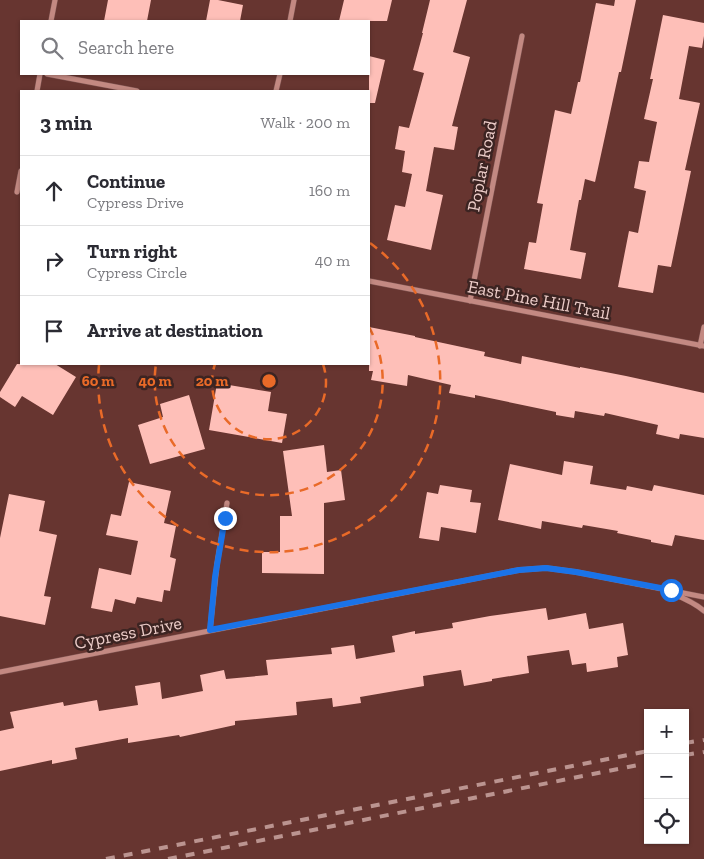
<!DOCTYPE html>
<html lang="en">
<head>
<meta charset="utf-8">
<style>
  :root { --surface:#fff; --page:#f7f7f7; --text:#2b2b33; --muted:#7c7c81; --line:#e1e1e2 }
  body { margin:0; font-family:"Zilla Slab",serif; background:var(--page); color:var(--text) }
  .controls { position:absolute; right:15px; bottom:15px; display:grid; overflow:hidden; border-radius:0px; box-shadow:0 1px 4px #0004 }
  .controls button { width:45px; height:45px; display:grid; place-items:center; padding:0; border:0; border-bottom:1px solid var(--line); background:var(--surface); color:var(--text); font:25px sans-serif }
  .stop { position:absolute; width:15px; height:15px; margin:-11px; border:4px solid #1a73e8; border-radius:50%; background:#fff }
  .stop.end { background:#1a73e8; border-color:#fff; box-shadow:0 1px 5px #0008 }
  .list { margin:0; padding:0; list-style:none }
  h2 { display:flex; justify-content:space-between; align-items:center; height:65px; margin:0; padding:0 20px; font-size:21px }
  h2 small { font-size:16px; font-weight:400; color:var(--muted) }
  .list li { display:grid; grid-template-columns:32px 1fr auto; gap:15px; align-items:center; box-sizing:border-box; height:70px; padding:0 20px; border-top:1px solid var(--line) }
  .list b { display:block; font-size:19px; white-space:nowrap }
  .list p { margin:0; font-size:16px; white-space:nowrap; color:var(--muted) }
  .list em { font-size:16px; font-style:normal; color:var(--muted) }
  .icon { flex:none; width:28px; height:28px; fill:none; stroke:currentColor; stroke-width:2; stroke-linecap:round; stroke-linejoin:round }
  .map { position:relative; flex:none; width:704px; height:859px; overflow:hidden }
  .search { position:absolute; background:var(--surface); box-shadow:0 1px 4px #0004; left:20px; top:20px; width:350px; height:55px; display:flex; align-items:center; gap:12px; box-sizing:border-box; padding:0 18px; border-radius:0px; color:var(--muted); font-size:19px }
  .panel { position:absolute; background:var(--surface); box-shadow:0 1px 4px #0004; left:20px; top:90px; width:350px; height:275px; border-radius:0px }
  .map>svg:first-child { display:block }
  .building { fill:#febfb8 }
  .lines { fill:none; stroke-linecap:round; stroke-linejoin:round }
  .street-casing { stroke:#7d5350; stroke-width:6 }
  .street { stroke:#c38982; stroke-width:5 }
  .rail { stroke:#bb9490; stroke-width:4; stroke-dasharray:9 9; stroke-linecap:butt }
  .route { stroke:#1a73e8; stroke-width:6 }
  .ring { fill:none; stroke:#e96a28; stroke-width:2.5; stroke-dasharray:9 6 }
  .labels { text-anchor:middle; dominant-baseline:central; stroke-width:5; stroke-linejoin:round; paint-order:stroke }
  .street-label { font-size:18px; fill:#ecccc8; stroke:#3c2422 }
  .centre { fill:#e96a28; stroke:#3c2422; stroke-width:2.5 }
  .ring-label { font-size:15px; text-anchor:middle; font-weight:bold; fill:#e96a28; stroke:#3c2422; stroke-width:5; stroke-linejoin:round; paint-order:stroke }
</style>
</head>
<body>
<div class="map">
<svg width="704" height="859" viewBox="0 0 704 859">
  <rect width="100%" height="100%" fill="#673530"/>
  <path class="building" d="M 108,0 L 151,0 L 147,21 L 104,21 Z
    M 210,0 L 218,0 L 243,5 L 240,21 L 206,21 Z
    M 344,0 L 392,0 L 387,21 L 339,21 Z
    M 430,0 L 467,0 L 453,52 L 470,57 L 452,126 L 458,127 L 454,150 L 434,147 L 426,191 L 443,195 L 431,250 L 387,240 L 395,205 L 405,207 L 412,174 L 402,172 L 405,151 L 395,149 L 399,126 L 409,128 L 424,73 L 413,70 L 423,33 L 422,33 Z
    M 615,0 L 636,0 L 621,72 L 619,72 L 595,182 L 585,179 L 581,200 L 579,200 L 570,250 L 586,253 L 581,279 L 524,269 L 529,242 L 536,243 L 543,204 L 537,203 L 555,110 L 571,114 L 578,82 L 580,82 L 596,3 L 614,6 Z
    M 663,15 L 704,23 L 704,36 L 702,48 L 689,46 L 679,99 L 700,103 L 685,170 L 691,171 L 671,267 L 658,265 L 653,293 L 618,287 L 629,231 L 638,233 L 646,191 L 634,188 L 639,161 L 649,162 L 657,122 L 644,119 L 653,79 L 650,79 Z
    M 369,56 L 385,60 L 375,103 L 369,103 Z
    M 369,327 L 415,336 L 415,337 L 485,352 L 484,356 L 521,364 L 522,356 L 580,368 L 580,367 L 626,376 L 704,393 L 704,438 L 680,434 L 679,439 L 656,434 L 658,425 L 605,413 L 604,416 L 575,411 L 574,418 L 556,415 L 556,412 L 475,395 L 475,398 L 449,393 L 451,385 L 408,375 L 407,386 L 371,380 L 373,371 L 369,371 Z
    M 17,364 L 55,364 L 76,377 L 53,415 L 22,396 L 15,407 L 0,397 L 0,392 Z
    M 217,383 L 271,392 L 268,411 L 287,414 L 282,443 L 209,430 Z
    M 189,395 L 205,449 L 150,464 L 138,425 L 163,417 L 160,404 Z
    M 324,445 L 327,472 L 341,470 L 345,500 L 324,503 L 324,574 L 262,573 L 262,552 L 280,552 L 280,516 L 292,516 L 283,451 Z
    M 564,461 L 593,466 L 590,484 L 626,490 L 627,486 L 652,491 L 654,485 L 704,495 L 704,540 L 675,535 L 672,546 L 651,542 L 651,540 L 617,533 L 618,531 L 583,525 L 582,528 L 542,521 L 541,529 L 498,520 L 510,464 L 562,475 Z
    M 129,482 L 171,491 L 164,523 L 176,526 L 170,557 L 176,559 L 170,591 L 164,590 L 162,602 L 137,597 L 135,604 L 115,599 L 112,612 L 91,608 L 99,568 L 131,575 L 138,541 L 106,535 L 111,514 L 121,516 Z
    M 440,485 L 472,490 L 470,502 L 481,503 L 476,533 L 441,527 L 439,541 L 419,538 L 427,492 L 438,494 Z
    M 9,494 L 45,501 L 39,531 L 57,535 L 44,596 L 51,597 L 45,625 L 0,616 L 0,538 Z
    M 546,608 L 548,620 L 586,613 L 589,629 L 623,623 L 628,655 L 617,657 L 618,667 L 587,672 L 586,663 L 572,665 L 569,650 L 527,656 L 529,673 L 492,679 L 492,681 L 464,686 L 461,670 L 423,676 L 424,686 L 360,697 L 361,703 L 333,707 L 332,698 L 296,702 L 297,715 L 235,721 L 235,725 L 180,737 L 179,735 L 128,743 L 128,738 L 75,748 L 77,759 L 52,764 L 52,760 L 0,771 L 0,731 L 14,728 L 10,712 L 63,702 L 64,706 L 97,700 L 99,711 L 138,705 L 135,686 L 160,682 L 162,699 L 203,691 L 200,675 L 224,670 L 226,679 L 268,675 L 266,660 L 332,654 L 331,648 L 354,645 L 356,659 L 395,652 L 392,636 L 415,631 L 415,634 L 453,628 L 452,623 L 490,616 Z"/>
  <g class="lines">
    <g class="street-casing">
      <path id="street" d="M 51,21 L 55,0
        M 290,21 L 294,0
        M 47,74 L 137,91
        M 37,91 L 40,74
        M 276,91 L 280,74
        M 17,192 L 21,171
        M 369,281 L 704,346
        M 470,301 L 522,36
        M 700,346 L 704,327
        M 669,592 C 681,597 694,602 704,611
        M 210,630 L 217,564 L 227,503
        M 0,672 L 519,570 L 546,568 L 576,572 L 704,597"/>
    </g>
    <use href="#street" class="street"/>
    <path class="rail" d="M 685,743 L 704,740
      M 685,755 L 704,752
      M 106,859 L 648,751
      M 168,859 L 648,763"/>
  </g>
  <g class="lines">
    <path class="route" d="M 225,518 L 215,577 L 210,630 L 519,570 L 546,568 L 576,572 L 671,590"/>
  </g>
  <g class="ring">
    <path d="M323 364A57 57 0 1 1 215 364"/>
    <path d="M369 327A114 114 0 1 1 156 364"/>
    <path d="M370 243A171 171 0 1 1 99 365"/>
  </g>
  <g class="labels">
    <g class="street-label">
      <text transform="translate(482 166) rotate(-79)">Poplar Road</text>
      <text transform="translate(539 300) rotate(11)">East Pine Hill Trail</text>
      <text transform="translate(128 633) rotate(-11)">Cypress Drive</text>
    </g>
  </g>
  <circle cx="269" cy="381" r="8" class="centre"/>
  <g class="ring-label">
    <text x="98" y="386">60 m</text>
    <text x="155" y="386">40 m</text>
    <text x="212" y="386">20 m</text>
  </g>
</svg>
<div class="controls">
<button>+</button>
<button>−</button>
<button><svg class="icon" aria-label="locate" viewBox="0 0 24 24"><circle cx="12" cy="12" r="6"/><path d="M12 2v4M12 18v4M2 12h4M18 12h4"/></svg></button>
</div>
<div class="stop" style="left:671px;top:590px"></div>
<div class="stop end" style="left:225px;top:518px"></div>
<div class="search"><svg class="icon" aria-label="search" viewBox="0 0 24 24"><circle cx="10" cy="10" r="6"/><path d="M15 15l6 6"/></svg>Search here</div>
<section class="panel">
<h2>3 min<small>Walk · 200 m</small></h2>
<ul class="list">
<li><svg class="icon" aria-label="ahead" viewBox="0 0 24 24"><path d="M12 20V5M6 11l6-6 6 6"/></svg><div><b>Continue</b><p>Cypress Drive</p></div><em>160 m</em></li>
<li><svg class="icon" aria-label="right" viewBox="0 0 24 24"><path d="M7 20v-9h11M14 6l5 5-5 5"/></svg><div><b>Turn right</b><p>Cypress Circle</p></div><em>40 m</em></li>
<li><svg class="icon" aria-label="arrive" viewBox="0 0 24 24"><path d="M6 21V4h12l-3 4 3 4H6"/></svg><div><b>Arrive at destination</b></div></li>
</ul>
</section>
</div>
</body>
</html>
